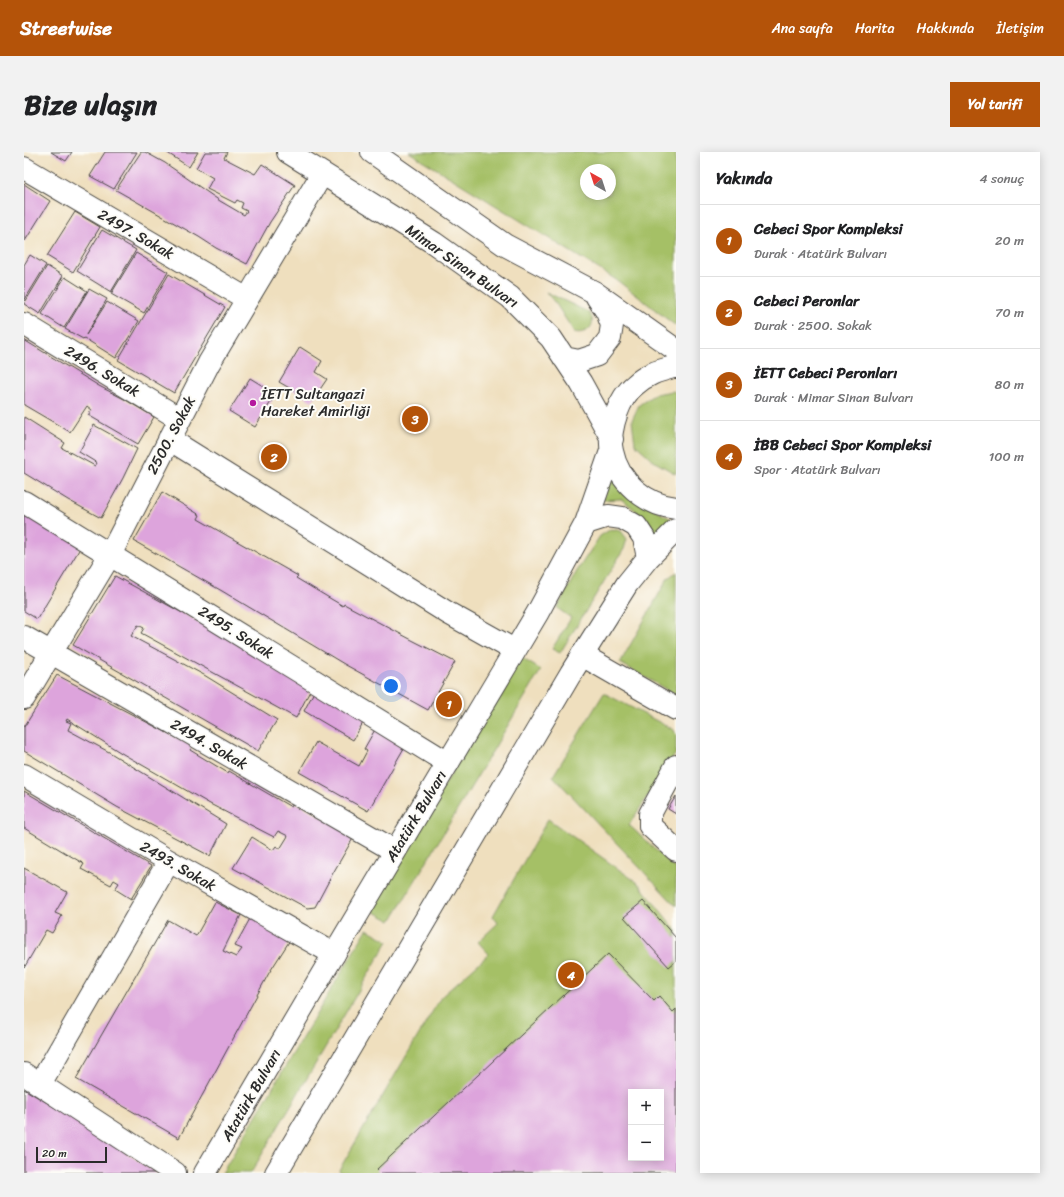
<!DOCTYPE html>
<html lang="tr">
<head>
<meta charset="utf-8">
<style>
  :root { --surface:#fff; --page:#f2f2f2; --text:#202124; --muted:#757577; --line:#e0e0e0; --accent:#b45309 }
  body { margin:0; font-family:Sriracha,sans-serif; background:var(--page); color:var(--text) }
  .controls { position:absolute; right:12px; bottom:12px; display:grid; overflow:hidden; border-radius:0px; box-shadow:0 2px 10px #0003 }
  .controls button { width:36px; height:36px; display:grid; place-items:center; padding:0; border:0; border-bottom:1px solid var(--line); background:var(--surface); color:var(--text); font:20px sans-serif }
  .compass { position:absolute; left:556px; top:12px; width:36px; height:36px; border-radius:50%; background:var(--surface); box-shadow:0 2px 10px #0003; rotate:321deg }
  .scale { position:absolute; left:12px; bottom:10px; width:71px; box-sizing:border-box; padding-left:4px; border:2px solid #2b2b2b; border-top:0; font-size:11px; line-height:14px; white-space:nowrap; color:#2b2b2b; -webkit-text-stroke:3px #fdfcf7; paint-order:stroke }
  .you { position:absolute; left:367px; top:534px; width:14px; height:14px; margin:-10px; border:3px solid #fff; border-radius:50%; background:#1a73e8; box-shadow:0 0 0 6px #1a73e833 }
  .badge { display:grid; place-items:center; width:26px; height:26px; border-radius:50%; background:var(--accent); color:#fff; font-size:13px; font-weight:700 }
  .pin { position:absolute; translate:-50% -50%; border:2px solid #fff; box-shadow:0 1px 4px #0006 }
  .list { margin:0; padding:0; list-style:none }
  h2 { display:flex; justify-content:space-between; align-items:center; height:52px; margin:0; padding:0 16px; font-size:17px }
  h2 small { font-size:13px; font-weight:400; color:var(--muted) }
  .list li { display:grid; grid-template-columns:26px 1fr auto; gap:12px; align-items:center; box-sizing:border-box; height:72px; padding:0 16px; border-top:1px solid var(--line) }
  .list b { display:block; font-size:15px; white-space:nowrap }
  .list p { margin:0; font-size:13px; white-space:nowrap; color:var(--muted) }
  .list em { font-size:13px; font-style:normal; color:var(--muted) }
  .map { position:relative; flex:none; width:652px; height:1021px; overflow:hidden; border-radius:0px }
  header { display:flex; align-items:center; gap:24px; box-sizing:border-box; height:56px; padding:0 20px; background:var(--accent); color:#fff }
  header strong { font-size:19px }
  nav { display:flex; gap:22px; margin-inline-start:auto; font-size:14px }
  .intro { display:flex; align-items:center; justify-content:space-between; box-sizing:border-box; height:96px; padding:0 24px }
  h1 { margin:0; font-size:28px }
  .button { padding:10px 18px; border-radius:0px; background:var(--accent); color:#fff; font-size:14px; font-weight:700 }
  main { display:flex; gap:24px; padding:0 24px }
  aside { flex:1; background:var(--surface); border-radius:0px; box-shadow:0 2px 10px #0003 }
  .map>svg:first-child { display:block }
  .green { fill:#a5c066; stroke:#687648; fill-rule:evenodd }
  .building { fill:#dda4dc; fill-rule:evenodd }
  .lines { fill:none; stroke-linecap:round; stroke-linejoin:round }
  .minor-casing { stroke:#484641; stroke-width:24 }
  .major-casing { stroke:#484641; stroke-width:24 }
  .minor { stroke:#fff; stroke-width:22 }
  .major { stroke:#fff; stroke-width:22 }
  .poi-dot { fill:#b5179e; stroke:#fdfcf7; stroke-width:1.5 }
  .labels { text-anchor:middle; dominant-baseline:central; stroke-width:4; stroke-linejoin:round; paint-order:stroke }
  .street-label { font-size:15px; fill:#2b2b2b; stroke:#fdfcf7 }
  .poi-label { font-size:15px; fill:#2b2b2b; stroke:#fdfcf7; text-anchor:start }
</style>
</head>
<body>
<header>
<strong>Streetwise</strong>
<nav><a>Ana sayfa</a><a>Harita</a><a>Hakkında</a><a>İletişim</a></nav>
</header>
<div class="intro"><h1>Bize ulaşın</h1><a class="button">Yol tarifi</a></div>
<main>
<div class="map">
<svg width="652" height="1021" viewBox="0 0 652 1021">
  <rect width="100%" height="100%" fill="#fdfcf7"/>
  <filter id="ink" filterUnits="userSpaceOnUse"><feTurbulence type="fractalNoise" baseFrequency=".025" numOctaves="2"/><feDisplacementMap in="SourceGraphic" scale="8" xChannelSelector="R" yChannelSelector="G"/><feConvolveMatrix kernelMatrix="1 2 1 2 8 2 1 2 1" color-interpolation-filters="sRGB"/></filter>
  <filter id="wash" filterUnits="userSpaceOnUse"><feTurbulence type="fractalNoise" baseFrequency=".012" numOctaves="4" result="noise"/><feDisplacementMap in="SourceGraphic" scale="16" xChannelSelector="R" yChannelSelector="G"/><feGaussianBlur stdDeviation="0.9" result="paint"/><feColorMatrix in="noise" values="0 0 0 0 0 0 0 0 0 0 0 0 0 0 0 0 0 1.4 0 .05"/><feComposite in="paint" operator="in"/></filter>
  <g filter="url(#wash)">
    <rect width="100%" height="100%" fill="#efdfbe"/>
    <path class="green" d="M 385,0 L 652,0 L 652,174 L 594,129 ZM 562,18 L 586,18 L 586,42 L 562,42 Z
      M 522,140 L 564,160 C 566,162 567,164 568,166 C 571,177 558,183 550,180 L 532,152 Z
      M 649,239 L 652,241 L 652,322 L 631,310 L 611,292 L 608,268 L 615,253 L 631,242 Z
      M 586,322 L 636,361 L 649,368 L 630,382 L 623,368 L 605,353 L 597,347 L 579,348 Z
      M 587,377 L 597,379 L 603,387 L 600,397 L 536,501 L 528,497 L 547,466 L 533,456 L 553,419 L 576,384 Z
      M 652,420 L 652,543 L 596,511 L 644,426 Z
      M 496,505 L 517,518 L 367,769 L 347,758 Z
      M 580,541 L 650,578 L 652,583 L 652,601 L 605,673 L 652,717 L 652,754 L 529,624 Z
      M 524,667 L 614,731 L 652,778 L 652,1021 L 317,1021 L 315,1018 L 417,845 L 465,802 L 454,790 L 474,771 L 469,764 ZM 607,940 L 637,940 L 637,1006 L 607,1006 Z
      M 343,777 L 364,789 L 227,1021 L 198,1021 Z"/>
    <g id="blocks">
      <path class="building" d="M 27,0 L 48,0 L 42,9 Z
        M 81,0 L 113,0 L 90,37 L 66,24 Z
        M 117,0 L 121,0 L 141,11 L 196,49 L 220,63 L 223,59 L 217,56 L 219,51 L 213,48 L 211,51 L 183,37 L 189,26 L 172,16 L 181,0 L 203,0 L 200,6 L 231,22 L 238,12 L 271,33 L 246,70 L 223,112 L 192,96 L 175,85 L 92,38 Z
        M 142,0 L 174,0 L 165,15 Z
        M 0,32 L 26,49 L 1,89 L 0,89 Z
        M 51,60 L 76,75 L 49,120 L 23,104 Z
        M 78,78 L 112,98 L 87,140 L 53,119 Z
        M 112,101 L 144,120 L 120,161 L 87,142 Z
        M 6,103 L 22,113 L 0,149 L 0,113 Z
        M 23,114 L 39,124 L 16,162 L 0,152 Z
        M 145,122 L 201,155 L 150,241 L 94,208 Z
        M 41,125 L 63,139 L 40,176 L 18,162 Z
        M 65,137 L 83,147 L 62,183 L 83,150 L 115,169 L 92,206 L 60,186 L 59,187 L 41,177 Z
        M 0,188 L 75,234 L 100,247 L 130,265 L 114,292 L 64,263 L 68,258 L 63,254 L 46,280 L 0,253 Z
        M 276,195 L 298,209 L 292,220 L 303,227 L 288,249 L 255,230 Z
        M 226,226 L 252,242 L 231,275 L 205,259 Z
        M 0,265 L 41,291 L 38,296 L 71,314 L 73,311 L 55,300 L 70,273 L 113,297 L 99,326 L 77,366 L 44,348 L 0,321 Z
        M 138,340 L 176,363 L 174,367 L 274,424 L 272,426 L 302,444 L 319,454 L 320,452 L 388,488 L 431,510 L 404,558 L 320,512 L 198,439 L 110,389 Z
        M 0,362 L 58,393 L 13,467 L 0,459 Z
        M 91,424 L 224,497 L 288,535 L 272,566 L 117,481 L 120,476 L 114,473 L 107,484 L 180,523 L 253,568 L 234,599 L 49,493 Z
        M 33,523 L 168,594 L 166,598 L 204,621 L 205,619 L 267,655 L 270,650 L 331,683 L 309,721 L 291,755 L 283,756 L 209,716 L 228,685 L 249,698 L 252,694 L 256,697 L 264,684 L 254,679 L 250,685 L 186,652 L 99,602 L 43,567 L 42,569 L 47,571 L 44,578 L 85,600 L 202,672 L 186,704 L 93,655 L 0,599 L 0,575 Z
        M 293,534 L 343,564 L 329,588 L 280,559 Z
        M 353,574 L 384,589 L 344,659 L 275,620 L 292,590 L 335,614 L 343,599 L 340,597 Z
        M 0,639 L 127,714 L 107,747 L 91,737 L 95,731 L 90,728 L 87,733 L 57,717 L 60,712 L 0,676 Z
        M 652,644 L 652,662 L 644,657 Z
        M 0,716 L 43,740 L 31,761 L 38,764 L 28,781 L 22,778 L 0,816 Z
        M 619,749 L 652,786 L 652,809 L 645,815 L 600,765 Z
        M 191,750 L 217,763 L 199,799 L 212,805 L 218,797 L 211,794 L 228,763 L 268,785 L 245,821 L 155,986 L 52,927 L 144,768 L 172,784 Z
        M 584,802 L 630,849 L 635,844 L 649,860 L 652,857 L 652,1021 L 357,1021 L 353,1017 ZM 607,940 L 637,940 L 637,1006 L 607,1006 Z
        M 0,937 L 68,978 L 132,1021 L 0,1021 Z"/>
    </g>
  </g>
  <g filter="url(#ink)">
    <use href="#blocks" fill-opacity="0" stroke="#484641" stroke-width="1"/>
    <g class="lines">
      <g class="minor-casing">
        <path id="minor" d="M 0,16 L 223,147
          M 0,172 L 156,267
          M 145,287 L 424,461 L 490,498
          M 0,350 L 424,611
          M 0,485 L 371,699
          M 558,503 L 652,557
          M 0,546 L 86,403 L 185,211 L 298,22
          M 652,614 L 626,662 L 626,674 L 652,698
          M 0,623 L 145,709 L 310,802
          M 0,922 L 151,1021
          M 16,932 L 145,709"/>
      </g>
      <g class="major-casing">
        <path id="major" d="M 264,0 L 410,91 L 486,145 L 527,186 L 557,231 L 588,287
          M 348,0 L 481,93 L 570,140 L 652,198
          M 540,206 L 555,209 L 573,203 L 586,186 L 588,173 L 583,160 L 573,145
          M 652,215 L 649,215 C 634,219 623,222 611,233 C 603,239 596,251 593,260 C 589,271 585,288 588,299 C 594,330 622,353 652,356
          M 562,371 L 584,364 L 598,366 L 612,374 L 620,386 L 624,406
          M 181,1021 L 310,802 L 514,460 L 562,371 L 587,299
          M 252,1021 L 547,521 L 603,432 L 624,406 L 652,378"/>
      </g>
      <use href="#minor" class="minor"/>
      <use href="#major" class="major"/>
    </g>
  </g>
  <circle class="poi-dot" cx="229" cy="251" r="4"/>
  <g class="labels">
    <g class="street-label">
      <text transform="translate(112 82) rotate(30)">2497. Sokak</text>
      <text transform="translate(438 114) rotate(35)">Mimar Sinan Bulvarı</text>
      <text transform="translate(78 219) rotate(31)">2496. Sokak</text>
      <text transform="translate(147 283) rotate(-62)">2500. Sokak</text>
      <text transform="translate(212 480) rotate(32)">2495. Sokak</text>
      <text transform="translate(185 592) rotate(30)">2494. Sokak</text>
      <text transform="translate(392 664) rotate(-59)">Atatürk Bulvarı</text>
      <text transform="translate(154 714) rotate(30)">2493. Sokak</text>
      <text transform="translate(227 943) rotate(-60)">Atatürk Bulvarı</text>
    </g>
    <g class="poi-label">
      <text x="237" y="242">İETT Sultangazi<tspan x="237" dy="17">Hareket Amirliği</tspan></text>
    </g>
  </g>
</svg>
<div class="controls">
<button>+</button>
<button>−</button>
</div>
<svg class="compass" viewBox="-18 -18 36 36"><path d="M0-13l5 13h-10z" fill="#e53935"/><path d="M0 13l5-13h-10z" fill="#757577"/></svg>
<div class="scale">20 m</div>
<div class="you"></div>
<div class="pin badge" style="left:425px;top:552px">1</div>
<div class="pin badge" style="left:250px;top:305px">2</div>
<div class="pin badge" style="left:391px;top:267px">3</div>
<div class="pin badge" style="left:547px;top:823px">4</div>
</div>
<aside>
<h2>Yakında<small>4 sonuç</small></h2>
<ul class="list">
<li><span class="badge">1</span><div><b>Cebeci Spor Kompleksi</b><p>Durak · Atatürk Bulvarı</p></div><em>20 m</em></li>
<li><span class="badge">2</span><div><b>Cebeci Peronlar</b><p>Durak · 2500. Sokak</p></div><em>70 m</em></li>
<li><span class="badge">3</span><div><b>İETT Cebeci Peronları</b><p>Durak · Mimar Sinan Bulvarı</p></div><em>80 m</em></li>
<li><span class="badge">4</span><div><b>İBB Cebeci Spor Kompleksi</b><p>Spor · Atatürk Bulvarı</p></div><em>100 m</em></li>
</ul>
</aside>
</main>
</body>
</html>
